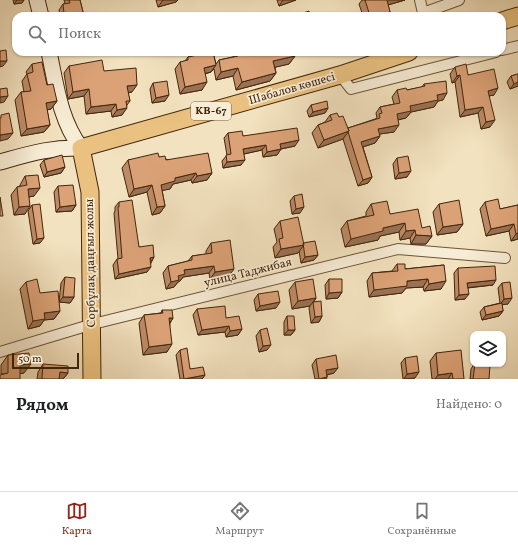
<!DOCTYPE html>
<html lang="ru">
<head>
<meta charset="utf-8">
<style>
  :root { --surface:#fff; --page:#f2f2f2; --text:#202124; --muted:#757577; --line:#e0e0e0; --accent:#8f2418 }
  body { margin:0; font-family:Vollkorn,serif; background:var(--page); color:var(--text) }
  .controls { position:absolute; right:12px; bottom:12px; display:grid; overflow:hidden; border-radius:8px; box-shadow:0 1px 3px #0004 }
  .controls button { width:36px; height:36px; display:grid; place-items:center; padding:0; border:0; border-bottom:1px solid var(--line); background:var(--surface); color:var(--text); font:20px sans-serif }
  .scale { position:absolute; left:12px; bottom:10px; width:67px; box-sizing:border-box; padding-left:4px; border:2px solid #42260c; border-top:0; font-size:11px; line-height:14px; white-space:nowrap; color:#42260c; -webkit-text-stroke:3px #f7ecd5; paint-order:stroke }
  .list { margin:0; padding:0; list-style:none }
  h2 { display:flex; justify-content:space-between; align-items:center; height:52px; margin:0; padding:0 16px; font-size:17px }
  h2 small { font-size:13px; font-weight:400; color:var(--muted) }
  .icon { flex:none; width:22px; height:22px; fill:none; stroke:currentColor; stroke-width:2; stroke-linecap:round; stroke-linejoin:round }
  .map { position:relative; flex:none; width:518px; height:379px; overflow:hidden }
  .search { position:absolute; background:var(--surface); box-shadow:0 1px 3px #0004; left:12px; right:12px; top:12px; height:44px; display:flex; align-items:center; gap:10px; box-sizing:border-box; padding:0 14px; border-radius:12px; color:var(--muted); font-size:15px }
  .sheet { height:112px; background:var(--surface) }
  nav { display:flex; justify-content:space-around; align-items:center; box-sizing:border-box; height:56px; border-top:1px solid var(--line); background:var(--surface); font-size:11px; color:var(--muted) }
  nav a { display:grid; justify-items:center; gap:2px }
  nav .on { color:var(--accent) }
  .map>svg:first-child { display:block }
  .lines { fill:none; stroke-linecap:round; stroke-linejoin:round }
  .street-casing { stroke:#6e5539; stroke-width:12 }
  .secondary-casing { stroke:#42260c; stroke-width:17 }
  .primary-casing { stroke:#42260c; stroke-width:19 }
  .street { stroke:#f7ecd5; stroke-width:10 }
  .secondary { stroke:#f7ecd5; stroke-width:15 }
  .primary { stroke:#eac180; stroke-width:17 }
  .wall { fill:#bd8b66; stroke:#42260c }
  .shaded-wall { fill:#9a7153; stroke:#42260c }
  .building { fill:#dca277; stroke:#42260c }
  .labels { text-anchor:middle; dominant-baseline:central; stroke-width:3.5; stroke-linejoin:round; paint-order:stroke }
  .shield { fill:#f7ecd5; stroke:#786148; stroke-width:1 }
  .shield-label { font-size:11px; font-weight:bold; fill:#42260c }
  .street-label { font-size:12px; fill:#42260c; stroke:#f7ecd5 }
</style>
</head>
<body>
<div class="map">
<svg width="518" height="379" viewBox="0 0 518 379">
  <rect width="100%" height="100%" fill="#f3e2bf"/>
  <filter id="stains"><feTurbulence type="fractalNoise" baseFrequency=".005" numOctaves="4"/><feColorMatrix values="0 0 0 0 .2 0 0 0 0 .09 0 0 0 0 .02 0 0 0 .5 -.17"/></filter>
  <radialGradient id="worn" r=".72"><stop offset=".6" stop-color="#630" stop-opacity="0"/><stop offset="1" stop-color="#630" stop-opacity=".3"/></radialGradient>
  <g class="lines">
    <g class="street-casing">
      <path id="street" d="M 420,0 L 423,13 L 459,0
        M 502,50 L 518,46
        M 340,75 L 351,89 L 496,52
        M 0,352 L 93,324 L 398,249 L 505,258"/>
    </g>
    <g class="secondary-casing">
      <path id="secondary" d="M 37,0 L 41,16
        M 49,52 C 56,85 60,120 81,148
        M 0,162 C 29,154 51,147 81,148"/>
    </g>
    <g class="primary-casing">
      <path id="primary" d="M 502,21 L 518,16
        M 92,379 L 90,192 L 81,148 L 340,75 L 409,52"/>
    </g>
    <use href="#street" class="street"/>
    <use href="#secondary" class="secondary"/>
    <use href="#primary" class="primary"/>
  </g>
  <path class="wall" d="M 13,0 L 24,0 L 22,3 L 14,4 Z
    M 64,0 L 80,0 L 84,16 L 60,16 L 59,10 L 63,4 L 65,4 Z
    M 156,0 L 178,0 L 176,2 L 158,7 Z
    M 277,0 L 296,0 L 279,6 Z
    M 362,0 L 405,0 L 388,5 L 390,12 L 387,16 L 363,16 L 359,4 Z
    M 199,52 L 213,52 L 216,64 L 219,60 L 233,57 L 236,52 L 295,56 L 289,64 L 275,67 L 276,73 L 270,81 L 236,90 L 233,76 L 216,80 L 214,69 L 211,72 L 205,74 L 202,90 L 180,94 L 175,69 L 180,62 L 185,61 L 188,57 L 200,54 Z
    M 32,64 L 47,85 L 57,101 L 51,109 L 47,110 L 50,125 L 44,132 L 21,136 L 15,100 L 21,92 L 24,92 L 22,81 L 27,74 L 26,72 Z
    M 69,66 L 104,71 L 132,92 L 128,93 L 130,101 L 127,105 L 122,115 L 112,117 L 111,111 L 86,114 L 84,96 L 68,99 L 64,73 Z
    M 455,67 L 468,75 L 494,95 L 489,96 L 490,127 L 481,129 L 478,113 L 460,117 L 455,82 L 452,83 L 450,74 Z
    M 518,74 L 518,86 L 510,89 L 507,82 L 511,76 Z
    M 153,83 L 165,101 L 152,103 L 150,89 Z
    M 424,84 L 443,100 L 438,101 L 434,107 L 411,112 L 406,118 L 398,120 L 394,132 L 379,134 L 380,136 L 375,143 L 363,147 L 372,177 L 368,183 L 358,186 L 343,139 L 318,148 L 312,133 L 318,125 L 325,122 L 330,115 L 339,117 L 348,128 L 375,119 L 377,118 L 376,113 L 380,107 L 394,104 L 392,97 L 397,90 L 407,90 L 422,87 Z
    M 311,105 L 328,108 L 325,113 L 309,117 L 307,111 Z
    M 228,133 L 243,136 L 295,146 L 281,149 L 277,155 L 263,157 L 262,150 L 244,154 L 241,165 L 223,168 L 222,161 L 227,155 L 224,138 Z
    M 159,157 L 212,173 L 207,180 L 192,183 L 191,180 L 173,184 L 170,189 L 162,190 L 165,206 L 160,213 L 152,215 L 147,192 L 129,197 L 122,168 L 128,160 Z
    M 397,158 L 407,177 L 395,179 L 393,164 Z
    M 44,160 L 65,167 L 61,173 L 44,177 L 40,165 Z
    M 25,176 L 34,196 L 29,197 L 25,214 L 14,215 L 11,195 L 17,187 L 20,186 L 20,185 Z
    M 58,186 L 76,205 L 72,211 L 56,212 L 54,192 Z
    M 294,196 L 300,213 L 292,214 L 290,201 Z
    M 119,202 L 139,247 L 154,257 L 151,263 L 147,272 L 115,279 L 113,265 L 117,259 L 118,259 L 114,213 L 115,211 L 115,207 Z
    M 485,202 L 500,209 L 518,205 L 518,239 L 511,241 L 509,231 L 486,236 L 480,209 Z
    M 371,204 L 390,214 L 422,228 L 432,236 L 426,244 L 411,244 L 410,238 L 400,240 L 399,232 L 380,236 L 378,240 L 345,247 L 341,229 L 347,221 L 366,216 L 366,212 Z
    M 439,204 L 463,224 L 457,232 L 437,235 L 433,212 Z
    M 32,205 L 40,243 L 33,244 L 28,211 Z
    M 280,221 L 303,243 L 318,255 L 314,260 L 301,263 L 299,251 L 298,253 L 275,258 L 273,247 L 277,242 L 274,229 Z
    M 211,243 L 229,276 L 210,279 L 209,273 L 183,277 L 180,281 L 178,282 L 174,287 L 166,289 L 163,273 L 168,266 L 188,261 L 192,256 L 206,254 L 206,251 Z
    M 397,264 L 405,269 L 444,265 L 441,289 L 424,291 L 423,287 L 406,288 L 402,293 L 369,297 L 367,281 L 372,273 L 392,271 Z
    M 458,268 L 493,285 L 468,288 L 465,299 L 455,300 L 454,273 Z
    M 65,277 L 74,297 L 70,303 L 59,302 L 61,283 Z
    M 329,279 L 342,292 L 338,298 L 326,299 L 325,285 Z
    M 26,282 L 40,293 L 60,311 L 54,319 L 44,320 L 40,326 L 28,329 L 20,289 Z
    M 295,282 L 316,298 L 314,302 L 322,316 L 319,322 L 311,323 L 309,308 L 310,306 L 292,309 L 289,290 Z
    M 502,283 L 508,304 L 502,304 L 503,311 L 499,316 L 482,320 L 480,312 L 484,307 L 500,303 L 498,288 Z
    M 258,294 L 276,308 L 256,311 L 254,300 Z
    M 197,309 L 226,318 L 242,329 L 238,335 L 226,337 L 225,332 L 198,335 L 193,315 Z
    M 162,310 L 173,318 L 170,323 L 167,352 L 143,355 L 139,323 L 144,315 L 161,313 Z
    M 287,316 L 295,330 L 291,335 L 284,335 L 284,322 Z
    M 260,330 L 267,350 L 259,352 L 256,336 Z
    M 180,350 L 190,369 L 205,375 L 202,379 L 180,379 L 176,355 Z
    M 436,353 L 464,379 L 432,379 L 430,361 Z
    M 8,355 L 24,373 L 1,374 L 1,365 Z
    M 405,358 L 415,378 L 403,379 L 401,363 Z
    M 316,359 L 334,373 L 327,375 L 327,377 L 326,379 L 315,379 L 312,365 Z
    M 43,364 L 68,373 L 63,379 L 37,379 L 38,372 Z
    M 474,364 L 489,379 L 470,379 L 471,369 Z"/>
  <path class="shaded-wall" d="M 17,0 L 24,0 L 22,3 L 14,4 Z
    M 163,0 L 178,0 L 176,2 L 158,7 Z
    M 283,0 L 296,0 L 279,6 Z
    M 386,0 L 405,0 L 381,7 Z
    M 67,12 L 65,16 L 62,16 L 64,13 Z
    M 390,12 L 387,16 L 376,16 Z
    M 295,56 L 289,64 L 268,69 L 273,61 Z
    M 0,61 L 7,61 L 3,66 L 0,67 Z
    M 216,65 L 211,72 L 199,75 L 204,68 Z
    M 238,68 L 233,76 L 216,80 L 221,72 Z
    M 276,73 L 270,81 L 236,90 L 242,82 Z
    M 460,75 L 455,82 L 452,83 L 457,76 Z
    M 207,82 L 202,90 L 180,94 L 185,87 Z
    M 518,82 L 518,86 L 510,89 L 514,84 Z
    M 137,85 L 132,92 L 122,93 L 127,86 Z
    M 498,88 L 494,95 L 484,97 L 488,91 Z
    M 89,89 L 84,96 L 68,99 L 73,92 Z
    M 447,93 L 443,100 L 438,101 L 434,107 L 411,112 L 406,118 L 392,121 L 397,114 L 410,106 L 437,95 Z
    M 169,95 L 165,101 L 152,103 L 156,98 Z
    M 8,96 L 4,102 L 0,103 L 0,97 Z
    M 57,101 L 51,109 L 41,111 L 46,103 Z
    M 116,104 L 111,111 L 86,114 L 91,107 Z
    M 483,107 L 478,113 L 460,117 L 465,110 Z
    M 127,108 L 122,115 L 112,117 L 117,110 Z
    M 328,108 L 325,113 L 309,117 L 313,112 Z
    M 495,120 L 490,127 L 481,129 L 486,122 Z
    M 50,125 L 44,132 L 21,136 L 27,129 Z
    M 399,125 L 394,132 L 373,135 L 378,129 Z
    M 349,131 L 343,139 L 318,148 L 324,140 Z
    M 13,133 L 8,139 L 0,141 L 0,135 Z
    M 380,136 L 375,143 L 356,149 L 361,142 Z
    M 299,140 L 295,146 L 276,150 L 280,144 Z
    M 266,145 L 262,150 L 239,155 L 243,149 Z
    M 281,149 L 277,155 L 263,157 L 267,152 Z
    M 245,160 L 241,165 L 223,168 L 227,162 Z
    M 65,167 L 61,173 L 44,177 L 47,172 Z
    M 411,171 L 407,177 L 395,179 L 399,173 Z
    M 196,173 L 191,180 L 173,184 L 170,189 L 156,192 L 161,185 L 175,178 Z
    M 212,173 L 207,180 L 192,183 L 197,176 Z
    M 372,177 L 368,183 L 358,186 L 363,180 Z
    M 152,185 L 147,192 L 129,197 L 134,189 Z
    M 40,188 L 34,196 L 22,198 L 28,189 Z
    M 76,205 L 72,211 L 56,212 L 60,207 Z
    M 30,206 L 25,214 L 14,215 L 19,207 Z
    M 165,206 L 160,213 L 152,215 L 157,207 Z
    M 304,207 L 300,213 L 292,214 L 296,209 Z
    M 405,223 L 399,232 L 380,236 L 378,240 L 345,247 L 351,239 L 383,228 Z
    M 463,224 L 457,232 L 437,235 L 443,227 Z
    M 514,224 L 509,231 L 486,236 L 491,229 Z
    M 415,230 L 410,238 L 400,240 L 406,231 Z
    M 518,233 L 518,239 L 511,241 L 516,234 Z
    M 416,235 L 432,236 L 426,244 L 411,244 Z
    M 44,238 L 40,243 L 33,244 L 37,239 Z
    M 304,245 L 298,253 L 275,258 L 281,249 Z
    M 318,255 L 314,260 L 301,263 L 305,257 Z
    M 154,257 L 150,263 L 150,258 Z
    M 214,266 L 209,273 L 183,277 L 180,281 L 178,282 L 174,287 L 166,289 L 171,282 L 184,270 Z
    M 151,267 L 147,272 L 115,279 L 119,274 Z
    M 234,269 L 229,276 L 210,279 L 215,272 Z
    M 428,279 L 423,287 L 406,288 L 402,293 L 369,297 L 374,290 L 407,281 Z
    M 496,280 L 493,285 L 464,288 L 467,283 Z
    M 446,281 L 441,289 L 424,291 L 429,284 Z
    M 342,292 L 338,298 L 326,299 L 329,293 Z
    M 469,294 L 465,299 L 455,300 L 459,295 Z
    M 63,297 L 74,297 L 70,303 L 59,302 Z
    M 316,298 L 310,306 L 292,309 L 298,301 Z
    M 512,298 L 508,304 L 500,305 L 504,299 Z
    M 280,302 L 276,308 L 256,311 L 260,306 Z
    M 60,311 L 54,319 L 44,320 L 40,326 L 28,329 L 33,321 L 44,313 Z
    M 503,311 L 499,316 L 482,320 L 486,315 Z
    M 322,316 L 319,322 L 311,323 L 315,317 Z
    M 169,318 L 173,318 L 168,326 Z
    M 229,326 L 225,332 L 198,335 L 202,330 Z
    M 242,329 L 238,335 L 226,337 L 230,331 Z
    M 288,330 L 295,330 L 291,335 L 284,335 Z
    M 172,344 L 167,352 L 143,355 L 149,347 Z
    M 271,345 L 267,350 L 259,352 L 263,346 Z
    M 31,364 L 24,373 L 13,375 L 20,365 Z
    M 338,368 L 334,373 L 322,376 L 326,370 Z
    M 60,372 L 68,373 L 63,379 L 55,379 Z
    M 419,372 L 415,378 L 404,379 L 407,374 Z
    M 452,373 L 448,379 L 435,379 L 438,375 Z
    M 205,375 L 202,379 L 184,379 Z
    M 327,377 L 326,379 L 319,379 Z"/>
  <path class="building" d="M 69,0 L 80,0 L 84,16 L 68,16 L 67,12 L 64,13 L 63,4 L 70,3 Z
    M 365,0 L 387,0 L 390,12 L 376,16 L 370,16 Z
    M 309,11 L 310,16 L 294,16 Z
    M 6,50 L 7,61 L 0,61 L 0,51 Z
    M 206,52 L 213,52 L 216,65 L 204,68 L 207,82 L 185,87 L 180,62 L 188,60 L 188,57 L 207,53 Z
    M 237,52 L 294,52 L 295,56 L 273,61 L 276,73 L 242,82 L 238,68 L 221,72 L 219,60 L 238,56 Z
    M 102,60 L 104,71 L 136,68 L 137,85 L 127,86 L 130,101 L 126,101 L 127,108 L 117,110 L 116,104 L 91,107 L 89,89 L 73,92 L 69,66 Z
    M 42,62 L 47,85 L 53,84 L 57,101 L 46,103 L 50,125 L 27,129 L 21,92 L 31,91 L 27,74 L 33,72 L 32,64 Z
    M 466,64 L 468,75 L 494,69 L 498,88 L 488,91 L 495,120 L 486,122 L 483,107 L 465,110 L 460,75 L 457,76 L 455,67 Z
    M 518,74 L 518,82 L 514,84 L 511,76 Z
    M 167,81 L 169,95 L 156,98 L 153,83 Z
    M 446,81 L 447,93 L 437,95 L 438,100 L 410,106 L 411,111 L 397,114 L 399,125 L 378,129 L 380,136 L 361,142 L 372,177 L 363,180 L 348,132 L 349,131 L 348,128 L 380,118 L 379,114 L 382,113 L 380,107 L 400,103 L 397,90 L 406,88 L 407,90 L 425,86 L 424,84 Z
    M 7,88 L 8,96 L 0,97 L 0,89 Z
    M 327,101 L 328,108 L 313,112 L 311,105 Z
    M 9,113 L 13,133 L 0,135 L 0,118 L 1,118 L 1,115 Z
    M 337,113 L 339,117 L 343,116 L 349,131 L 324,140 L 318,125 L 332,120 L 330,115 Z
    M 297,128 L 299,140 L 280,144 L 281,149 L 267,152 L 266,145 L 243,149 L 245,160 L 227,162 L 226,155 L 231,154 L 228,133 L 242,131 L 243,136 Z
    M 158,153 L 159,157 L 165,156 L 166,160 L 208,153 L 212,173 L 197,176 L 196,173 L 175,178 L 175,181 L 161,185 L 165,206 L 157,207 L 152,185 L 134,189 L 128,160 Z
    M 62,155 L 65,167 L 47,172 L 44,160 Z
    M 408,156 L 411,171 L 399,173 L 397,158 Z
    M 38,175 L 40,188 L 28,189 L 30,206 L 19,207 L 17,187 L 27,185 L 25,176 Z
    M 73,185 L 76,205 L 60,207 L 58,186 Z
    M 302,194 L 304,207 L 296,209 L 294,196 Z
    M 0,197 L 3,216 L 0,216 Z
    M 498,199 L 500,209 L 518,205 L 518,233 L 516,234 L 514,224 L 491,229 L 485,202 Z
    M 132,200 L 139,247 L 153,245 L 154,257 L 150,258 L 151,267 L 119,274 L 117,259 L 122,258 L 118,207 L 119,207 L 119,202 Z
    M 459,200 L 463,224 L 443,227 L 439,204 Z
    M 387,201 L 390,214 L 418,209 L 422,228 L 430,226 L 432,236 L 416,235 L 415,230 L 406,231 L 405,223 L 383,228 L 383,231 L 351,239 L 347,221 L 374,215 L 371,204 Z
    M 40,204 L 44,238 L 37,239 L 32,205 Z
    M 298,217 L 304,245 L 281,249 L 279,239 L 283,238 L 280,221 Z
    M 230,240 L 234,269 L 215,272 L 214,266 L 184,270 L 185,274 L 178,276 L 179,280 L 171,282 L 168,266 L 192,260 L 192,256 L 212,253 L 211,243 Z
    M 315,241 L 318,255 L 305,257 L 303,243 Z
    M 397,264 L 405,264 L 405,269 L 444,265 L 446,281 L 429,284 L 428,279 L 407,281 L 407,286 L 374,290 L 372,273 L 398,271 Z
    M 495,266 L 496,280 L 467,283 L 469,294 L 459,295 L 458,268 Z
    M 65,277 L 75,278 L 74,297 L 63,297 Z
    M 37,279 L 40,293 L 58,291 L 60,311 L 44,313 L 45,319 L 33,321 L 26,282 Z
    M 313,279 L 316,298 L 298,301 L 295,282 Z
    M 329,279 L 342,279 L 342,292 L 329,293 Z
    M 510,282 L 512,298 L 504,299 L 502,283 Z
    M 278,291 L 280,302 L 260,306 L 258,294 Z
    M 321,301 L 322,316 L 315,317 L 313,302 Z
    M 502,303 L 503,311 L 486,315 L 484,307 Z
    M 225,306 L 226,318 L 239,316 L 242,329 L 230,331 L 229,326 L 202,330 L 197,309 Z
    M 162,310 L 172,310 L 173,318 L 169,318 L 172,344 L 149,347 L 144,315 L 163,313 Z
    M 287,316 L 294,316 L 295,330 L 288,330 Z
    M 267,328 L 271,345 L 263,346 L 260,330 Z
    M 187,348 L 190,369 L 203,367 L 205,375 L 184,379 L 180,350 Z
    M 461,350 L 464,379 L 453,379 L 452,373 L 438,375 L 436,353 Z
    M 29,353 L 31,364 L 20,365 L 20,379 L 0,379 L 0,375 L 8,373 L 8,355 Z
    M 336,355 L 338,368 L 326,370 L 327,377 L 319,379 L 316,359 Z
    M 417,356 L 419,372 L 407,374 L 405,358 Z
    M 43,364 L 68,366 L 68,373 L 60,372 L 59,379 L 42,379 Z
    M 475,364 L 490,365 L 489,379 L 473,379 Z"/>
  <g class="labels">
    <rect class="shield" x="191" y="102" width="40" height="18" rx="3"/>
    <g class="shield-label">
      <text x="211" y="111">KB-67</text>
    </g>
    <g class="street-label">
      <text transform="translate(292 89) rotate(-16)">Шабалов көшесі</text>
      <text transform="translate(91 263) rotate(-91)">Сорбұлақ даңғыл жолы</text>
      <text transform="translate(248 273) rotate(-14)">улица Таджибая</text>
    </g>
  </g>
  <rect width="100%" height="100%" filter="url(#stains)"/>
  <rect width="100%" height="100%" fill="url(#worn)"/>
</svg>
<div class="controls">
<button><svg class="icon" aria-label="layers" viewBox="0 0 24 24"><path d="M12 4l9 5-9 5-9-5zM3 14l9 5 9-5"/></svg></button>
</div>
<div class="scale">50 m</div>
<div class="search"><svg class="icon" aria-label="search" viewBox="0 0 24 24"><circle cx="10" cy="10" r="6"/><path d="M15 15l6 6"/></svg>Поиск</div>
</div>
<section class="sheet">
<h2>Рядом<small>Найдено: 0</small></h2>
<ul class="list">
</ul>
</section>
<nav>
<a class="on"><svg class="icon" aria-label="map" viewBox="0 0 24 24"><path d="M3 6l6-2 6 2 6-2v14l-6 2-6-2-6 2zM9 4v14M15 6v14"/></svg>Карта</a>
<a><svg class="icon" aria-label="directions" viewBox="0 0 24 24"><path d="M12 3l9 9-9 9-9-9zM9 14v-3h6M13 9l2 2-2 2"/></svg>Маршрут</a>
<a><svg class="icon" aria-label="saved" viewBox="0 0 24 24"><path d="M7 4h10v16l-5-4-5 4z"/></svg>Сохранённые</a>
</nav>
</body>
</html>
